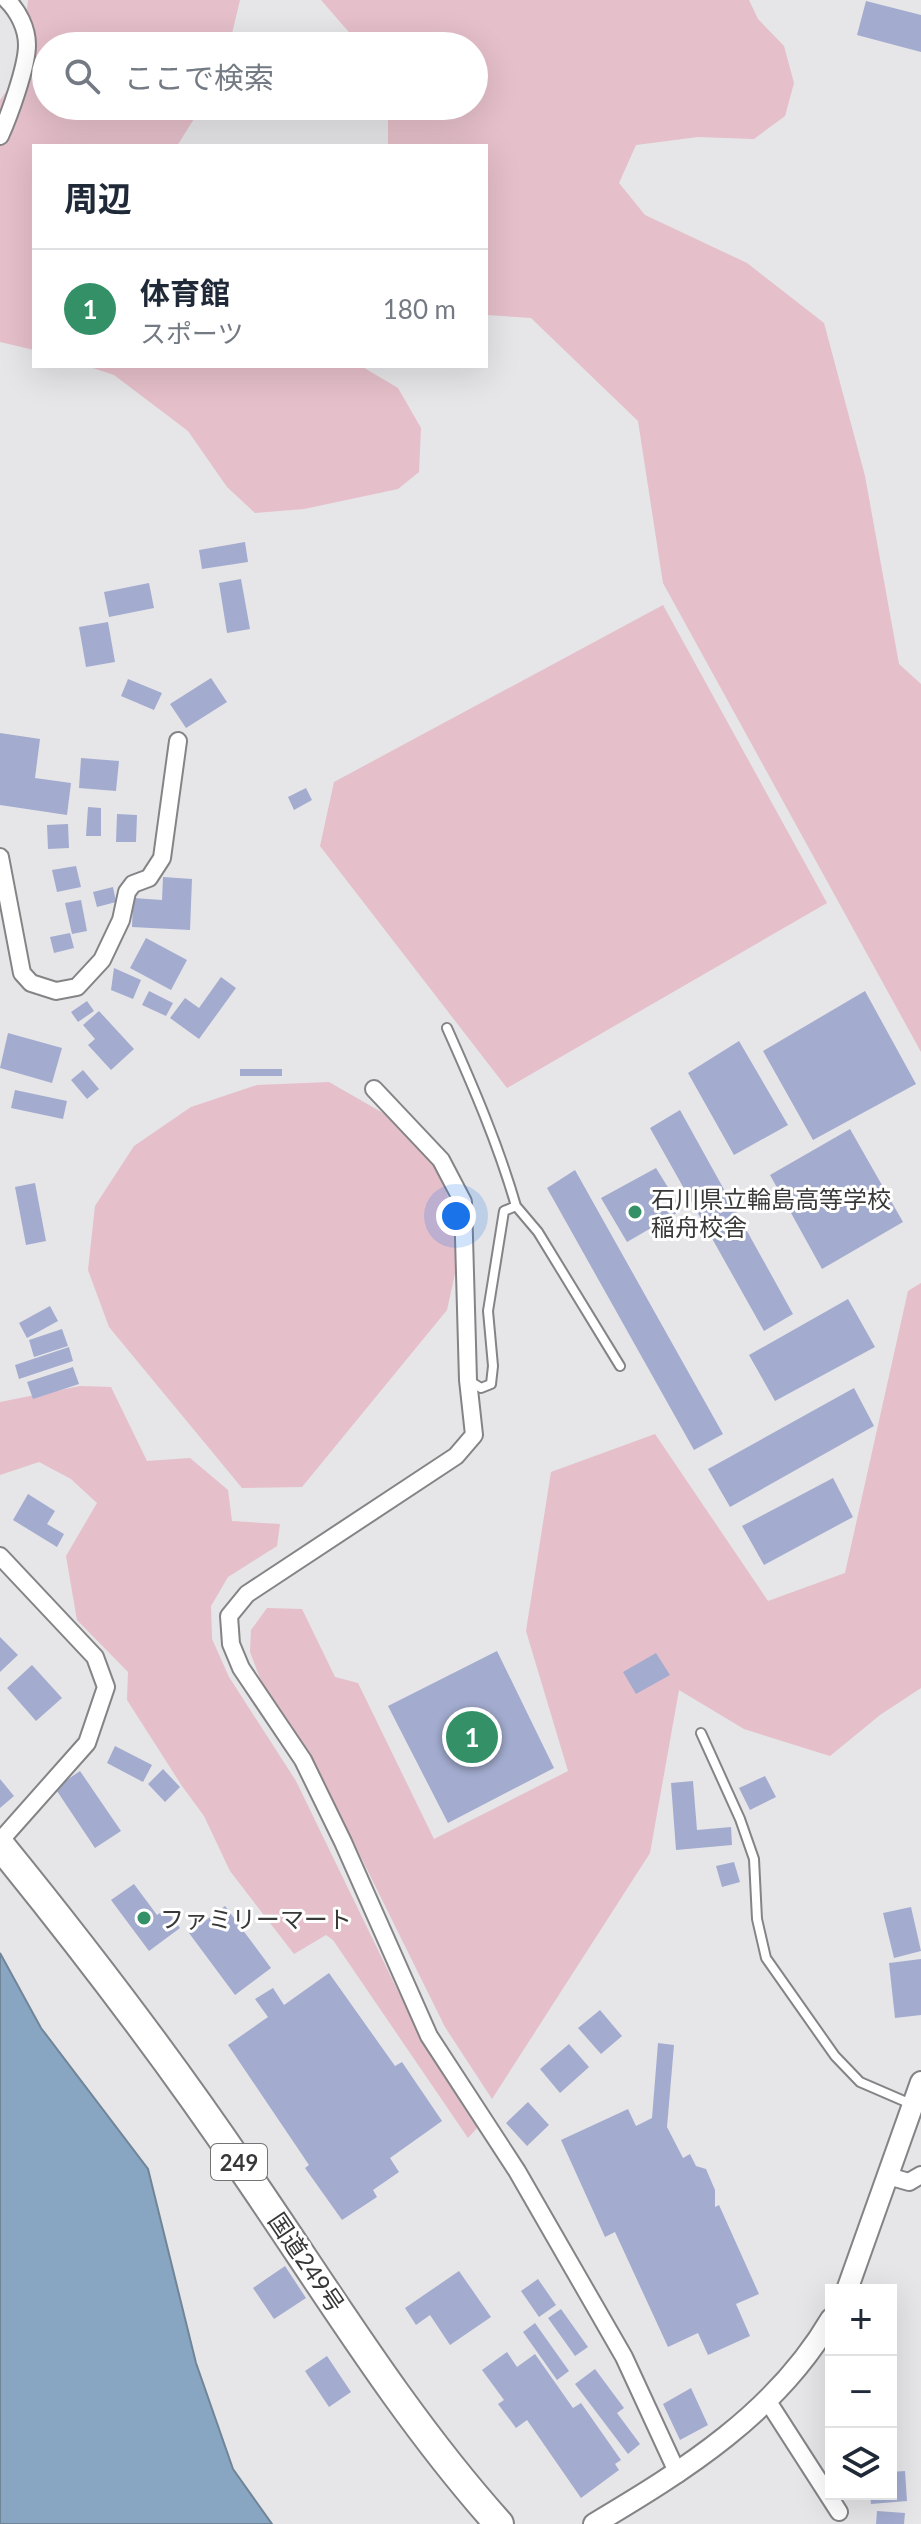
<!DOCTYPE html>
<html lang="ja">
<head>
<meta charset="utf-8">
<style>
  :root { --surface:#fff; --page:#f2f2f3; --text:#1f2937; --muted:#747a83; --line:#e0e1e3; --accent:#349067 }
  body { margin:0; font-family:Lato,"Noto Sans JP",sans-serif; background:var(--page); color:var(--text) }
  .controls { position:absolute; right:24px; bottom:24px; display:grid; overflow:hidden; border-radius:0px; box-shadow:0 8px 32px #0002 }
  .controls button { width:72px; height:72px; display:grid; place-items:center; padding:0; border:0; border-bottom:2px solid var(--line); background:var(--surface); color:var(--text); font:40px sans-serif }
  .you { position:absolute; left:456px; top:1216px; width:28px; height:28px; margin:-20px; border:6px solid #fff; border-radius:50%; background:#1a73e8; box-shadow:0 0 0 12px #1a73e833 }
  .badge { display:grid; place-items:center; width:52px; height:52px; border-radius:50%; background:var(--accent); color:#fff; font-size:26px; font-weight:700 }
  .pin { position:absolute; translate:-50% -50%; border:4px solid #fff; box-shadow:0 2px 8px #0006 }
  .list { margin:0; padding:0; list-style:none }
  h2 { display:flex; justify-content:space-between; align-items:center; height:104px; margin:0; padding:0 32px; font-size:34px }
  h2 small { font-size:26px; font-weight:400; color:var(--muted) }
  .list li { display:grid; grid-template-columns:52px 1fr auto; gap:24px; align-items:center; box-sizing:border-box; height:120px; padding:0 32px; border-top:2px solid var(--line) }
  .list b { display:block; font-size:30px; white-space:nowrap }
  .list p { margin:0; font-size:26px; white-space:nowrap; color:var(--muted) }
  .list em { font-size:26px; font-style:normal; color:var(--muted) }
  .icon { flex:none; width:44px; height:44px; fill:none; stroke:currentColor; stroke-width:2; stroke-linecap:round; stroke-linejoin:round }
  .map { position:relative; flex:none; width:921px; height:2524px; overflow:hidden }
  .search { position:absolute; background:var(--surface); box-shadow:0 8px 32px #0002; left:32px; top:32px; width:456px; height:88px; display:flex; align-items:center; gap:20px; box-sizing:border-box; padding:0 28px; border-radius:44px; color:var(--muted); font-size:30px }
  .panel { position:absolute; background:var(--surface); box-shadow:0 8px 32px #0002; left:32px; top:144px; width:456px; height:224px; border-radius:0px }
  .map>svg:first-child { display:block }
  .green { fill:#e5bfca }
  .water { fill:#88a6c1; stroke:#708598; stroke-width:2 }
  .building { fill:#a3accf }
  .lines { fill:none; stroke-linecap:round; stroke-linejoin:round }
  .service-casing { stroke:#848386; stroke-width:12 }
  .minor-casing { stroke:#848386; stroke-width:20 }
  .tertiary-casing { stroke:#848386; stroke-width:24 }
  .trunk-casing { stroke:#848386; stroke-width:32 }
  .service { stroke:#fff; stroke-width:8 }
  .minor { stroke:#fff; stroke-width:16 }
  .tertiary { stroke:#fff; stroke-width:20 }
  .trunk { stroke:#fff; stroke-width:28 }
  .poi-dot { fill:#349067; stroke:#fff; stroke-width:3 }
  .labels { text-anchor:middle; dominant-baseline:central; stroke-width:6; stroke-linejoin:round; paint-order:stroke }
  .shield { fill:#fff; stroke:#747474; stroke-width:2 }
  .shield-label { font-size:22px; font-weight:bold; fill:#393839 }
  .poi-label { font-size:24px; fill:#393839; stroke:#fff; text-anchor:start }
  .street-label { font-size:24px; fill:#393839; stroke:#fff }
</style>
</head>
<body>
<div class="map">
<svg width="921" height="2524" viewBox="0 0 921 2524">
  <rect width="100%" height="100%" fill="#e6e5e8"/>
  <path class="green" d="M 28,0 L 240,0 L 229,46 L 46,46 L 46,106 L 202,106 L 177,146 L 34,146 L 34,350 L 0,342 L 0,100 L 20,73 Z
    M 321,0 L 749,0 L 758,19 L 784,46 L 794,83 L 785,116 L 754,139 L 698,137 L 636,145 L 619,183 L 645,215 L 747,263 L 824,323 L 865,476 L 899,664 L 921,684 L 921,1052 L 663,583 L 638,421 L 531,318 L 486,315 L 486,146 L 388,146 L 388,106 L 474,106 L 474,46 L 361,46 Z
    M 87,366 L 361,366 L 398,388 L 421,428 L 419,472 L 398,489 L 304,509 L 255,513 L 227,487 L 188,431 L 114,375 Z
    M 663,605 L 827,903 L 507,1088 L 320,846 L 334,782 Z
    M 329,1082 L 383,1113 L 440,1172 L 462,1242 L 447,1310 L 302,1487 L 242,1488 L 109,1327 L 88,1270 L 95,1206 L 134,1146 L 191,1107 L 257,1085 Z
    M 921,1283 L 921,1688 L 880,1715 L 830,1756 L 744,1729 L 679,1690 L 650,1853 L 492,2099 L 445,2027 L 308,1750 L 261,1681 L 250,1652 L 251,1630 L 267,1608 L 302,1609 L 335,1677 L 358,1683 L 434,1839 L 568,1771 L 526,1631 L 551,1472 L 655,1434 L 768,1601 L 845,1573 L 908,1291 Z
    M 80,1386 L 111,1387 L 147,1461 L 190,1458 L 228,1490 L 232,1521 L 280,1524 L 277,1546 L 228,1577 L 211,1606 L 212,1639 L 229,1677 L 296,1781 L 426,2049 L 477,2128 L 468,2138 L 333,1940 L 326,1935 L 294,1954 L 230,1871 L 204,1816 L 182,1786 L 127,1700 L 128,1672 L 77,1620 L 66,1556 L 97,1503 L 71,1479 L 39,1462 L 0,1475 L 0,1402 Z"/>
  <path class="water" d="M 0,1953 L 41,2028 L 148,2169 L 196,2363 L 233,2469 L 272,2524 L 0,2524 Z"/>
  <path class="building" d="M 866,1 L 921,15 L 921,52 L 857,35 Z
    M 245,542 L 248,562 L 202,569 L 199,550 Z
    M 241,579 L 250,629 L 227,633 L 219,583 Z
    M 149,583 L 154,608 L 109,617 L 104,592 Z
    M 108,622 L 115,662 L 86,667 L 79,627 Z
    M 211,678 L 227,702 L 186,728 L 170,704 Z
    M 128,679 L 162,693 L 154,710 L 121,696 Z
    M 0,733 L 40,739 L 35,778 L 71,783 L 67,815 L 0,805 Z
    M 81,758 L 119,761 L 116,791 L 79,788 Z
    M 306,788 L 312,800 L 294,810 L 288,797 Z
    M 88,807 L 101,808 L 101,836 L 86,836 Z
    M 117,814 L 137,815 L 136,842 L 116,842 Z
    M 68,824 L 69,848 L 48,849 L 47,825 Z
    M 76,866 L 81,887 L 57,892 L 52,870 Z
    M 163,877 L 192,879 L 190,930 L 132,927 L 133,898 L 162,900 Z
    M 113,887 L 116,902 L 97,907 L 93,892 Z
    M 81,900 L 87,931 L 72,934 L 65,903 Z
    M 70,933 L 74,948 L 54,953 L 50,937 Z
    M 146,938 L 187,960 L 171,990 L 130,968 Z
    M 114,968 L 141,980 L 133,999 L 111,990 Z
    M 221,977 L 236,988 L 199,1039 L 170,1018 L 185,998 L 199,1008 Z
    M 149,991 L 173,1003 L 166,1016 L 142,1005 Z
    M 865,991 L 916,1084 L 813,1140 L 763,1051 Z
    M 87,1001 L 94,1011 L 78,1022 L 71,1012 Z
    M 99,1011 L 134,1049 L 111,1070 L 88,1045 L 95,1039 L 83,1025 Z
    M 8,1033 L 62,1048 L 52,1083 L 0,1068 Z
    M 739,1041 L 788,1125 L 734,1155 L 688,1073 Z
    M 240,1069 L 282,1069 L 282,1076 L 240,1076 Z
    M 83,1070 L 99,1089 L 87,1099 L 71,1080 Z
    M 15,1090 L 67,1101 L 63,1119 L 11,1108 Z
    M 680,1110 L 793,1314 L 764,1331 L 650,1128 Z
    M 850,1129 L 903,1222 L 822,1269 L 770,1175 Z
    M 656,1168 L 682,1210 L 627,1242 L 601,1198 Z
    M 575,1170 L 723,1434 L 694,1450 L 547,1188 Z
    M 35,1183 L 46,1241 L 26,1245 L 15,1187 Z
    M 848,1299 L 875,1347 L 775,1401 L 749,1355 Z
    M 50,1306 L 58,1321 L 27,1338 L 19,1323 Z
    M 62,1329 L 68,1346 L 34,1357 L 29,1340 Z
    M 69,1347 L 73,1361 L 19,1379 L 15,1365 Z
    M 73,1367 L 79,1384 L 33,1399 L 27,1382 Z
    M 854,1388 L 874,1426 L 730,1507 L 708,1469 Z
    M 833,1478 L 853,1517 L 764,1565 L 742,1526 Z
    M 28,1494 L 55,1511 L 47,1524 L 64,1534 L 57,1547 L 13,1520 Z
    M 0,1637 L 18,1655 L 0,1672 Z
    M 497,1651 L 554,1768 L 448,1823 L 388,1706 Z
    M 656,1653 L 670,1675 L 636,1694 L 623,1672 Z
    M 32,1665 L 62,1698 L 36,1721 L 7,1688 Z
    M 115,1746 L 152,1765 L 143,1782 L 107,1763 Z
    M 163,1769 L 180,1787 L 165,1802 L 148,1784 Z
    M 80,1771 L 121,1831 L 95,1848 L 55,1788 Z
    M 765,1776 L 776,1797 L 750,1810 L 739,1788 Z
    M 0,1779 L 14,1796 L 0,1808 Z
    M 693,1781 L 697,1830 L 731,1827 L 732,1845 L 676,1850 L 671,1783 Z
    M 734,1862 L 740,1882 L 722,1887 L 716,1866 Z
    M 134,1884 L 157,1915 L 166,1909 L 180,1928 L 149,1951 L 111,1900 Z
    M 225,1906 L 271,1968 L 235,1995 L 189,1933 Z
    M 911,1907 L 921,1951 L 894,1958 L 883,1913 Z
    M 921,1959 L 921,2015 L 895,2018 L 889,1963 Z
    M 329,1973 L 395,2066 L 402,2062 L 442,2121 L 390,2158 L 399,2172 L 373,2190 L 377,2197 L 342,2220 L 305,2168 L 309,2165 L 228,2045 L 268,2017 L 255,1999 L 273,1988 L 284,2005 Z
    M 600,2010 L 622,2036 L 601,2054 L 578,2028 Z
    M 658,2043 L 674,2045 L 667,2127 L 683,2158 L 690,2154 L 696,2166 L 706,2169 L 715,2190 L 715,2207 L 719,2205 L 759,2294 L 736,2304 L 750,2336 L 708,2355 L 698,2333 L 668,2347 L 615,2232 L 605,2237 L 561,2140 L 628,2109 L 636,2126 L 652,2118 Z
    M 569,2044 L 589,2067 L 560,2093 L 540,2069 Z
    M 528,2102 L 549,2125 L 527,2146 L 506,2123 Z
    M 285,2266 L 306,2298 L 274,2319 L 253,2288 Z
    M 459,2271 L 491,2317 L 450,2345 L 430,2315 L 416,2325 L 405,2308 Z
    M 538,2279 L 556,2305 L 539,2317 L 521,2291 Z
    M 561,2309 L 588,2347 L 575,2356 L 548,2318 Z
    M 535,2323 L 569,2371 L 557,2380 L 523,2332 Z
    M 507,2352 L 517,2367 L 535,2354 L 573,2408 L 581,2403 L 621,2460 L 615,2464 L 619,2470 L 581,2498 L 527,2420 L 516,2428 L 498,2404 L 504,2400 L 482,2370 Z
    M 327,2356 L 351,2392 L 329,2407 L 305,2371 Z
    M 595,2369 L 624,2408 L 617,2413 L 640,2444 L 628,2454 L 575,2384 Z
    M 691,2388 L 708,2425 L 680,2440 L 663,2404 Z
    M 905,2471 L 907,2501 L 871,2504 L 870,2494 L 891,2494 L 891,2472 Z
    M 877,2511 L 905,2513 L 904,2524 L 876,2524 Z"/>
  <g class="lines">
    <g class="service-casing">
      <path id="service" d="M 447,1028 C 473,1086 498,1144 516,1206
        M 468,1380 L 481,1388 L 491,1384 L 493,1366 L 488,1311 L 504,1211 L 516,1206 L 538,1232 L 620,1366
        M 701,1733 L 740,1819 L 754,1859 L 757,1919 L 766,1958 L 835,2056 L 860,2082 L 911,2104"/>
    </g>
    <g class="minor-casing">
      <path id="minor" d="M 0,136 C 9,116 27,67 27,45 C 27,28 18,11 7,0
        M 0,857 L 22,973 L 31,983 L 56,991 L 77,987 L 102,960 L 121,920 L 127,892 L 133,884 L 149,878 L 162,858 L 178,741
        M 374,1089 L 441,1160 L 463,1202 L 468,1380 L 474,1435 L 456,1456 L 247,1594 L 229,1616 L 231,1644 L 241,1668 L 303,1760 L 343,1842 L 429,2036 L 517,2171 L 624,2357 L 678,2474
        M 0,1556 L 95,1657 L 106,1687 L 87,1743 L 0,1841
        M 888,2176 L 909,2182 L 921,2175
        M 767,2400 L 839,2512"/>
    </g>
    <g class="tertiary-casing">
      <path id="tertiary" d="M 847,2290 L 921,2082
        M 594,2524 C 685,2470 776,2413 831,2319"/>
    </g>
    <g class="trunk-casing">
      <path id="trunk" d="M 0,1845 C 87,1952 170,2061 247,2175 C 328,2293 403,2417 499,2524"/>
    </g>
    <use href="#service" class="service"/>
    <use href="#minor" class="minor"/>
    <use href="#tertiary" class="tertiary"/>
    <use href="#trunk" class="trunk"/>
  </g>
  <g class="poi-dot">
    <circle cx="635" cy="1212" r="8"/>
    <circle cx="144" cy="1918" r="8"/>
  </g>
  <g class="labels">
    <rect class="shield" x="211" y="2144" width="56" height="36" rx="6"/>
    <g class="shield-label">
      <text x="239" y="2162">249</text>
    </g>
    <g class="poi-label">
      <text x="651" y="1198">石川県立輪島高等学校<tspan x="651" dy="28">稲舟校舎</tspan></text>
      <text x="160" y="1918">ファミリーマート</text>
    </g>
    <g class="street-label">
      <text transform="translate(307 2262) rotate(56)">国道249号</text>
    </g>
  </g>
</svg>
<div class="controls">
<button>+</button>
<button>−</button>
<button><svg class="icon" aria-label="layers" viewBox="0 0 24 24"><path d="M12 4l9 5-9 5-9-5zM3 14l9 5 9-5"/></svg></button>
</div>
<div class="you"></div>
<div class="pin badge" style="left:472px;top:1737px">1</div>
<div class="search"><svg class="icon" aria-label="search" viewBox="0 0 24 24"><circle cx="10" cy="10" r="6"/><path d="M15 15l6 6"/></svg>ここで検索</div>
<section class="panel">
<h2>周辺<small></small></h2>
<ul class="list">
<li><span class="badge">1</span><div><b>体育館</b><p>スポーツ</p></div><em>180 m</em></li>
</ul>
</section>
</div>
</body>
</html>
